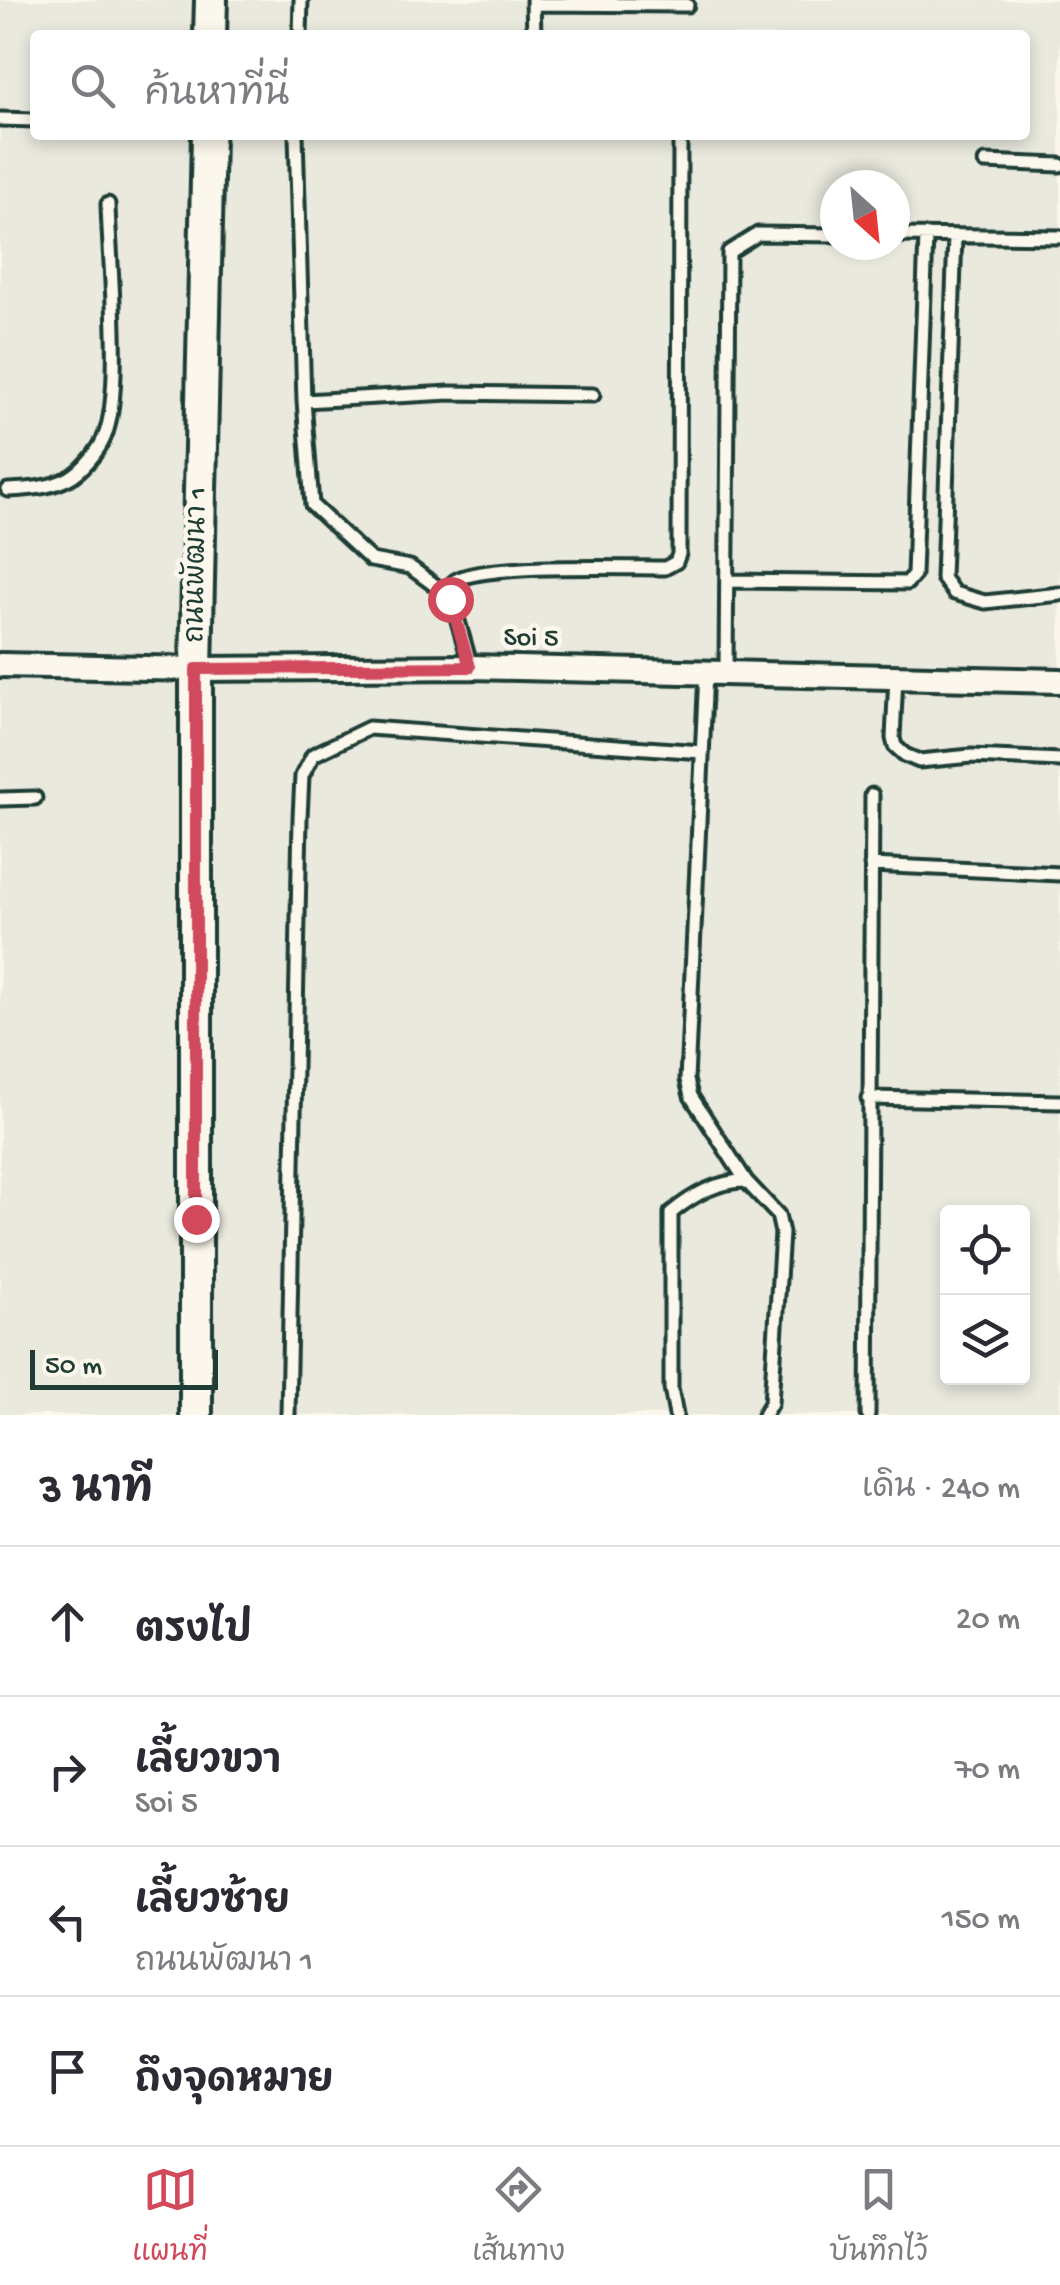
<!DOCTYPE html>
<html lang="th">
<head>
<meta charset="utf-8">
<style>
  :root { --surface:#fff; --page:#f2f2f3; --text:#2b2b33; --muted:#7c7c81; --line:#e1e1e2; --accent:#d1495b }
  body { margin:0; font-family:"Gochi Hand","Playpen Sans Thai",sans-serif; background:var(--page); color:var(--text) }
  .controls { position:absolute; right:30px; bottom:30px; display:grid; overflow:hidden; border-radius:10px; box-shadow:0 5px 15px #0003 }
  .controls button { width:90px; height:90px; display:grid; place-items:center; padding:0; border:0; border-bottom:2px solid var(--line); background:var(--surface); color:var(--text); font:50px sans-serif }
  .compass { position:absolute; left:820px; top:170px; width:90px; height:90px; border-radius:50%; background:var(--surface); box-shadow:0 5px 15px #0003; rotate:153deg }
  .scale { position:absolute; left:30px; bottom:25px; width:188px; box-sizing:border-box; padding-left:10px; border:5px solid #1f3d34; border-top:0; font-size:28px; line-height:35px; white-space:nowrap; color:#1f3d34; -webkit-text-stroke:8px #fbf7ec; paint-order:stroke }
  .stop { position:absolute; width:30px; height:30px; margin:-22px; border:8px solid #d1495b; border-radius:50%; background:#fff }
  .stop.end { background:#d1495b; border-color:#fff; box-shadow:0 2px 10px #0008 }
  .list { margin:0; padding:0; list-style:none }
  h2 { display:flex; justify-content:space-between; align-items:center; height:130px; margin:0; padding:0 40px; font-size:42px }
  h2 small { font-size:32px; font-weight:400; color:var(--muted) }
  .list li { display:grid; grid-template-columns:65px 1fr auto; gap:30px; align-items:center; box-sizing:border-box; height:150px; padding:0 40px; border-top:2px solid var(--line) }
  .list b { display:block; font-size:38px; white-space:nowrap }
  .list p { margin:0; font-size:32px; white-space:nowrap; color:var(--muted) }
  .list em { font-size:32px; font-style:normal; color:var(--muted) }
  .icon { flex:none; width:55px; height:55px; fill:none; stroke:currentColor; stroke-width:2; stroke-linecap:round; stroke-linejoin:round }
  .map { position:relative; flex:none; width:1060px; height:1415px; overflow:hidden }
  .search { position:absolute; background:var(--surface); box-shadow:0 5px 15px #0003; left:30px; right:30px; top:30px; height:110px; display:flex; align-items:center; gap:25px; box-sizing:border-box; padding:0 35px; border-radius:10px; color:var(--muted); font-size:38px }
  .sheet { height:730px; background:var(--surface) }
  nav { display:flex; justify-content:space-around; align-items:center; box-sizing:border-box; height:140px; border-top:2px solid var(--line); background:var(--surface); font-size:28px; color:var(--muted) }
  nav a { display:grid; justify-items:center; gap:5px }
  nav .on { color:var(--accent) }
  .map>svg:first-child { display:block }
  .built { fill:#eae9de; fill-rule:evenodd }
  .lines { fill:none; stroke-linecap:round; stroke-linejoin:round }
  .service-casing { stroke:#1f3d34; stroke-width:19 }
  .minor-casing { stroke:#1f3d34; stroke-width:30 }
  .secondary-casing { stroke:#1f3d34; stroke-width:38 }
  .service { stroke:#fbf7ec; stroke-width:11 }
  .minor { stroke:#fbf7ec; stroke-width:22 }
  .secondary { stroke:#fbf7ec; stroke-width:30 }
  .route { stroke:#d1495b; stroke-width:12 }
  .labels { text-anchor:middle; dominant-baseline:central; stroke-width:9; stroke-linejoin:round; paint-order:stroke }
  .street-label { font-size:28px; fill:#1f3d34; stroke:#fbf7ec }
</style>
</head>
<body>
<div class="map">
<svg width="1060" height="1415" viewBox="0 0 1060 1415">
  <rect width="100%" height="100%" fill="#fbf7ec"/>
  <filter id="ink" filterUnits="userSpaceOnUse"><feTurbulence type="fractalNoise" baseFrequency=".01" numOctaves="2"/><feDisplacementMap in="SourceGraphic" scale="20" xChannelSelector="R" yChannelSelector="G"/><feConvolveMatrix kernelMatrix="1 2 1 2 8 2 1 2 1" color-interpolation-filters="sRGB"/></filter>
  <g filter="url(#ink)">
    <path class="built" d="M 0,0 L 1060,0 L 1060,1415 L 0,1415 ZM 35,35 L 1025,35 L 1025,135 L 35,135 ZM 835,185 L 895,185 L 895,245 L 835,245 ZM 948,1212 L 1022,1212 L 1022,1378 L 948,1378 Z"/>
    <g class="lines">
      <g class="service-casing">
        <path id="service" d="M 533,0 L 534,35
          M 534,4 L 687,5
          M 300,35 L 301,0
          M 0,119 L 35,120
          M 296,135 L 304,401 L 450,393 L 593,395
          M 985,162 L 1060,165
          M 895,235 L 1060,237
          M 955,236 L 943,578 L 954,593 L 985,602 L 1060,594
          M 304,401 L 312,505 L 371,560 L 410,567 L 444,592 L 454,607 L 471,667
          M 8,490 C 29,489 50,488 69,478 C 82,471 98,452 104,438 C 124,393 109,258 108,204
          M 727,581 L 907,583 L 914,575 L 926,236
          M 444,592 C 448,589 451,584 455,581 C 483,563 626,568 665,568 L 676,562 L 679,554 L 680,135
          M 726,673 L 729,252 L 758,234 L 835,235
          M 896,677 L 893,738 L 895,746 L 905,755 L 919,761 L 971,756 L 1060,760
          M 0,799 L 35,798
          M 871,865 L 1060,874
          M 868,1098 L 1060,1102
          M 746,1181 L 778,1215 L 782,1233 L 771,1403 L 764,1415
          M 288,1415 L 300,818 L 302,776 L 313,755 L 369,728 L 702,752
          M 676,1415 L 671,1388 L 671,1213 C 693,1195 717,1181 746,1181 L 691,1096 L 687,1080 L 706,672
          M 868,1415 L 872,795"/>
      </g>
      <g class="minor-casing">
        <path id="minor" d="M 0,665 L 196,669 L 471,667 L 1060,681"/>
      </g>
      <g class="secondary-casing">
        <path id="secondary" d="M 210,35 L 211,0
          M 196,1415 L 196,669 L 208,135"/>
      </g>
      <use href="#service" class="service"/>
      <use href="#minor" class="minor"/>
      <use href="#secondary" class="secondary"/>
    </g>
  </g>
  <g class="lines" filter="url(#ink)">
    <path class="route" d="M 196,1219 L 196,669 L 470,667 L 450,599"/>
  </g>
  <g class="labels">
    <g class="street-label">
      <text transform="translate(198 565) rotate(-89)">ถนนพัฒนา 1</text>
      <text transform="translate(531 639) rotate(1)">Soi 5</text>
    </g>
  </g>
</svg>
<div class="controls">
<button><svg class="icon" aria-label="locate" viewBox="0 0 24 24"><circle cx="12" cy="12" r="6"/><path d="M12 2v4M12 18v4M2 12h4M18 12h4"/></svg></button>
<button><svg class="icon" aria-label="layers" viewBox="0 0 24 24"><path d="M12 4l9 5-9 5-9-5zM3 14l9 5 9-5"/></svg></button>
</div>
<svg class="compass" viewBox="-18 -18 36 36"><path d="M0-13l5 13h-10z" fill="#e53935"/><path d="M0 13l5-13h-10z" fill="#7c7c81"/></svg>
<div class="scale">50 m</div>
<div class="stop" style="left:450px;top:599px"></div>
<div class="stop end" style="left:196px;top:1219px"></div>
<div class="search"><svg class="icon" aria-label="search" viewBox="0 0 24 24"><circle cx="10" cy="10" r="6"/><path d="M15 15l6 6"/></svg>ค้นหาที่นี่</div>
</div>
<section class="sheet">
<h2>3 นาที<small>เดิน · 240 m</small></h2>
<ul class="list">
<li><svg class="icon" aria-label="ahead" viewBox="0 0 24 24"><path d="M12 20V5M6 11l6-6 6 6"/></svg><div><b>ตรงไป</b></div><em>20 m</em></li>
<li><svg class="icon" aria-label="right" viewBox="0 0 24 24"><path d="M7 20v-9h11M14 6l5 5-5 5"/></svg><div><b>เลี้ยวขวา</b><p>Soi 5</p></div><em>70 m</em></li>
<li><svg class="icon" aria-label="left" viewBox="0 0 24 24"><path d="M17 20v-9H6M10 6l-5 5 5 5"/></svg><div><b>เลี้ยวซ้าย</b><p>ถนนพัฒนา 1</p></div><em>150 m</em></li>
<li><svg class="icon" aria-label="arrive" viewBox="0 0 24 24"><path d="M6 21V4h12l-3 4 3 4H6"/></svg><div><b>ถึงจุดหมาย</b></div></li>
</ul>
</section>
<nav>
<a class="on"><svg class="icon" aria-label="map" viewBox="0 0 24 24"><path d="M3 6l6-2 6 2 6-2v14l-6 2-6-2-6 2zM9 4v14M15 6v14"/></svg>แผนที่</a>
<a><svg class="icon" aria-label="directions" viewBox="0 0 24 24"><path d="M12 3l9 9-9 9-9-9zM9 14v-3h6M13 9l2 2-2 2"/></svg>เส้นทาง</a>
<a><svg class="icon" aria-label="saved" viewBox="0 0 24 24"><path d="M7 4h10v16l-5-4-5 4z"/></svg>บันทึกไว้</a>
</nav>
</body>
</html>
